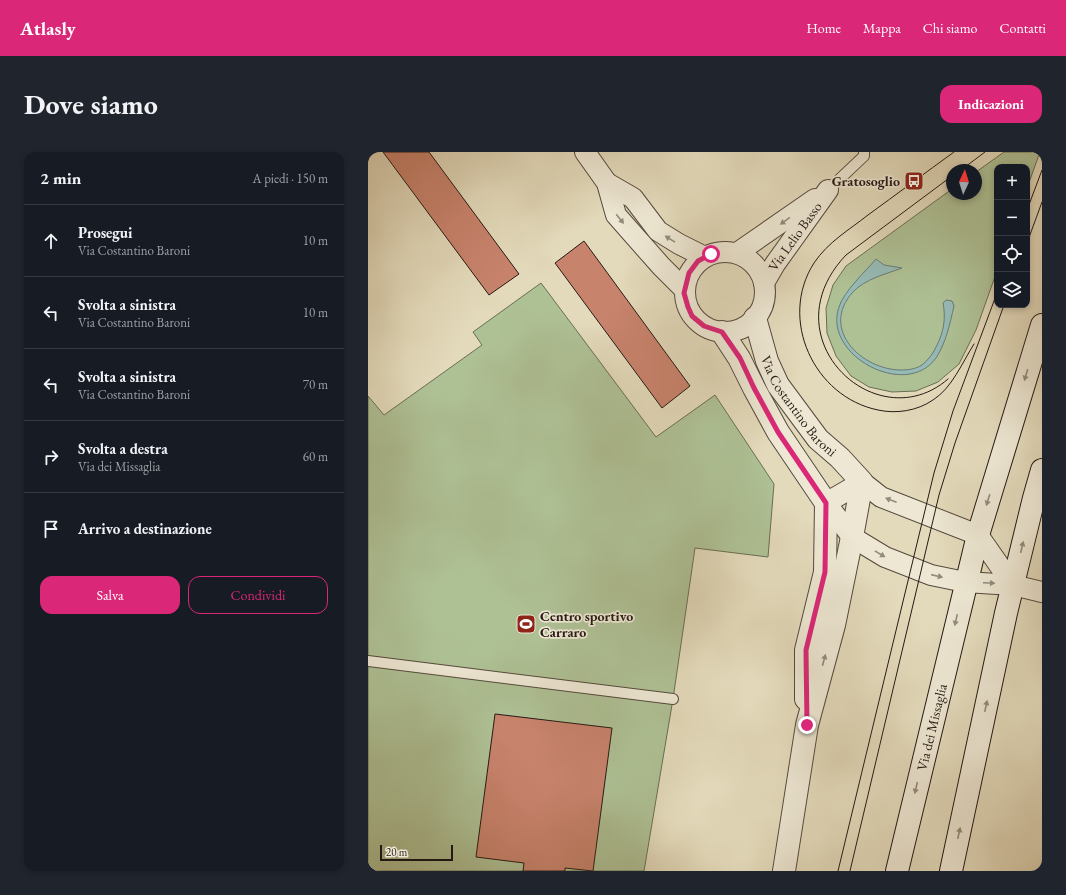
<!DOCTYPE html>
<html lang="it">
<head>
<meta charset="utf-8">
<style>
  :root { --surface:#171b24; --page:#20242c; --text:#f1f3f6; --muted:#9ea1a6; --line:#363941; --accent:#db2777 }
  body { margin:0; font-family:"EB Garamond",serif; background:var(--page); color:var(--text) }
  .controls { position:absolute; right:12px; top:12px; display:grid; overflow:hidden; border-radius:8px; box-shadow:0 2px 6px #0003 }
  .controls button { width:36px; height:36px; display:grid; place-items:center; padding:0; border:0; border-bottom:1px solid var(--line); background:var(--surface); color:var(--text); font:20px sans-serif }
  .compass { position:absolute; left:578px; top:12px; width:36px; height:36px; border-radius:50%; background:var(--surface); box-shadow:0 2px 6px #0003; rotate:4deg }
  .scale { position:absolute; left:12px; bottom:10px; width:73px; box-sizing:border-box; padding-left:4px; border:2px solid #261914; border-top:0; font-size:11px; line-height:14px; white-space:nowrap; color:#261914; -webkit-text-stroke:3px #ede7d3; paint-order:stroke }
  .stop { position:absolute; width:12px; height:12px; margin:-9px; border:3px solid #db2777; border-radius:50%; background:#fff }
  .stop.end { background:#db2777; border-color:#fff; box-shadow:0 1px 4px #0008 }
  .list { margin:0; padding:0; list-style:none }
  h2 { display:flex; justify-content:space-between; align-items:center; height:52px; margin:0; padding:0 16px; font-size:17px }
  h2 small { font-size:13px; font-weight:400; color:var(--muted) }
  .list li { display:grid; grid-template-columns:26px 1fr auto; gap:12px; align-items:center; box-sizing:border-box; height:72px; padding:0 16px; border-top:1px solid var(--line) }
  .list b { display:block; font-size:15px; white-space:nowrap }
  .list p { margin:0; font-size:13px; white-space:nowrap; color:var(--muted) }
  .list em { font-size:13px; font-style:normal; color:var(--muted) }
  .actions { display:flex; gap:8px; padding:12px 16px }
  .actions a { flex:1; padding:9px 0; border:1px solid var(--accent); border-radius:12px; text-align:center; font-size:14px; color:var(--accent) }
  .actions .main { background:var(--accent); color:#fff }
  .icon { flex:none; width:22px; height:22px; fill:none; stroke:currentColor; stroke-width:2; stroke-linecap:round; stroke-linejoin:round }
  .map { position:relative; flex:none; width:674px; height:719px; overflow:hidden; border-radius:12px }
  header { display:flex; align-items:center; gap:24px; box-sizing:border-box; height:56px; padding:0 20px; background:var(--accent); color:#fff }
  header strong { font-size:19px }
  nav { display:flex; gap:22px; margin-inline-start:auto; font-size:14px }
  .intro { display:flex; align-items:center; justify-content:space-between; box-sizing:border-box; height:96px; padding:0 24px }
  h1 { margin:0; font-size:28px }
  .button { padding:10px 18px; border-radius:12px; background:var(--accent); color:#fff; font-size:14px; font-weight:700 }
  main { display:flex; gap:24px; padding:0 24px }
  aside { flex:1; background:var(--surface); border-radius:12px; box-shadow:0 2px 6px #0003 }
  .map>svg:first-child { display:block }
  .green { fill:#aec195; stroke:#6a6d54 }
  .water { fill:#96bab5; stroke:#697a75 }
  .building { fill:#c8836d; stroke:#261914 }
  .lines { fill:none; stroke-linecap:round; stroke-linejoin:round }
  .service-casing { stroke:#55493e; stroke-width:12 }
  .minor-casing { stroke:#55493e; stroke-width:22 }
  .tertiary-casing { stroke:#55493e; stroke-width:24 }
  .secondary-casing { stroke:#261914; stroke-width:24 }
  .service { stroke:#ede7d3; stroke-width:10 }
  .minor { stroke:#ede7d3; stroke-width:20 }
  .tertiary { stroke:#ede7d3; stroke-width:22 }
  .secondary { stroke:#ede7d3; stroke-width:22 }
  .tram { stroke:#261914; stroke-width:1 }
  .oneway { fill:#938a7d }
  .route { stroke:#db2777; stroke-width:5 }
  .labels { text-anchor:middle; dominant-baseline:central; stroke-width:3.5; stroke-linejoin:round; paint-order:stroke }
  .poi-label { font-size:14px; font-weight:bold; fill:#261914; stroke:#ede7d3; text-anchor:end }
  .street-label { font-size:14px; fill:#261914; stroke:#ede7d3 }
</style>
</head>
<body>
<header>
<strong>Atlasly</strong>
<nav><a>Home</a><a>Mappa</a><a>Chi siamo</a><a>Contatti</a></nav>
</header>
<div class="intro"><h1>Dove siamo</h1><a class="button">Indicazioni</a></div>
<main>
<aside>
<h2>2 min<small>A piedi · 150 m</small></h2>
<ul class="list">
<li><svg class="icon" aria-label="ahead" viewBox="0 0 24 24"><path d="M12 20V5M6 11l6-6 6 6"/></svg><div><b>Prosegui</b><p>Via Costantino Baroni</p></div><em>10 m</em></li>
<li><svg class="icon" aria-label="left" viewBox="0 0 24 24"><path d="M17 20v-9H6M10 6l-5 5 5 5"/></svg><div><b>Svolta a sinistra</b><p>Via Costantino Baroni</p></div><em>10 m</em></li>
<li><svg class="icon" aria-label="left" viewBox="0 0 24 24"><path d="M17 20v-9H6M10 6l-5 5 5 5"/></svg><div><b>Svolta a sinistra</b><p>Via Costantino Baroni</p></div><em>70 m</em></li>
<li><svg class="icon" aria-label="right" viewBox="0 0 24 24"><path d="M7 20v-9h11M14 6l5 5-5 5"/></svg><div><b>Svolta a destra</b><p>Via dei Missaglia</p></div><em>60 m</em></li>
<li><svg class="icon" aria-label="arrive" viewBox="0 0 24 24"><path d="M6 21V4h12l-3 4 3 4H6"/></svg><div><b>Arrivo a destinazione</b></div></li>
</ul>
<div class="actions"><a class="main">Salva</a><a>Condividi</a></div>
</aside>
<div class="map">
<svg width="674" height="719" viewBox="0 0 674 719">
  <rect width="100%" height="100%" fill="#e3dabb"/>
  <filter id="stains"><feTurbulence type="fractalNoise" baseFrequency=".005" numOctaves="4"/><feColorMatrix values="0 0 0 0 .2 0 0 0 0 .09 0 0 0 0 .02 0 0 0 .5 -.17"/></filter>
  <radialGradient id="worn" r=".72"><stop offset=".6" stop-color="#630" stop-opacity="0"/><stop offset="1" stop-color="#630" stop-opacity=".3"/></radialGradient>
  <path class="green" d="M 636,0 L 672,0 L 659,36 L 659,15 L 629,15 L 629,119 L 608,178 L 591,212 L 570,230 L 548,239 L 524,240 L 501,235 L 483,224 L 468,204 L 459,181 L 458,156 L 465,133 L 478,114 L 584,37 L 584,42 L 608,42 L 608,20 Z
    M 173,131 L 288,285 L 347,243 L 406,332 L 400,405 L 327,396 L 305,547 L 276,719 L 0,719 L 0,244 L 16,263 L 114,193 L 105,180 Z"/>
  <path class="water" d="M 508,107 L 516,113 L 534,116 C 518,122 497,127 485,140 C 451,177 494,218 533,218 C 540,218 548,217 554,213 C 560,208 565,202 568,195 C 576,180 578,166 575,151 L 578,148 L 584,149 L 586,154 C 582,171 578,191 568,206 C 538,248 454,203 471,155 C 476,139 497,120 508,107 Z"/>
  <path class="building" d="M 15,0 L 61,0 L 151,122 L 121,143 Z
    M 216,89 L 322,234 L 294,256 L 187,111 Z
    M 127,562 L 244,576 L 225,719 L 197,716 L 197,719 L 155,719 L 156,711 L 108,705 Z"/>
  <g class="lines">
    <g class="service-casing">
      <path id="service" d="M 460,38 L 496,4 L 496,0
        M 0,509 L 305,547"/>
    </g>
    <g class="minor-casing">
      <g id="minor">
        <path d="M 217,0 L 239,31 L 248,63 L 293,114 L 317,138"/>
        <path d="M 239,31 L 265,46 L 290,79 L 311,92 L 337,105"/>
        <circle cx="357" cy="140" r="40"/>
        <path d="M 369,101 L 447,47"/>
        <path id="s1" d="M 396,131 L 407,112 L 460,38"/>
        <path d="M 645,433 L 610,383 L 513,345 L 494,330 L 458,351 L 484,385 L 517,405 L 563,423 L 597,430 L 645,433 L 674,440"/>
      </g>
    </g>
    <g class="tertiary-casing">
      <g id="tertiary">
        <path id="s2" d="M 387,166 L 399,209 L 410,233 L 450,287 L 472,306 L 494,330 L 484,385 L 466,473 L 439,573 L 416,719"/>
        <path d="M 354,180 L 371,206 L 386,236 L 410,280 L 458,351 L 457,420 L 438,498 L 438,547"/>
      </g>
    </g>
    <g class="secondary-casing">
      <g id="secondary">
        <path id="s3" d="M 529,719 L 610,383 L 674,173"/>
        <path d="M 583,719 L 638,461 L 666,346 L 674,318"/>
      </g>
    </g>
    <use href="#service" class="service"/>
    <use href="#minor" class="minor"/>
    <use href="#tertiary" class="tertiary"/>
    <use href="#secondary" class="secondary"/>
    <path class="tram" d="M 586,0 C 557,21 529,42 500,63 C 481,78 460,90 446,111 C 410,167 446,245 510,258 C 528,262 549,259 565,248 C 584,236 594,211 606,192
      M 593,18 L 617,0
      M 659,58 L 674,18
      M 659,91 L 674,50
      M 580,227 C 509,289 399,186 478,103 L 584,24
      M 470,719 L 566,321 L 585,259 L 629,141
      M 482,719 L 571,343 L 587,291 L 636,153"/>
  </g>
  <defs><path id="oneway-solid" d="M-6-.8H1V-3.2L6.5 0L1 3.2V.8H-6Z"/></defs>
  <g class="oneway">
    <use href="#oneway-solid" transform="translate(252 67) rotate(51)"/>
    <use href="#oneway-solid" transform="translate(417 69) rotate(144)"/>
    <use href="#oneway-solid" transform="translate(302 87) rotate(-148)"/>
    <use href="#oneway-solid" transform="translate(658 223) rotate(107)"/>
    <use href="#oneway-solid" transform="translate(523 348) rotate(-159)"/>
    <use href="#oneway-solid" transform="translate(620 348) rotate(107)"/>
    <use href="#oneway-solid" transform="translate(654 395) rotate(-77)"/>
    <use href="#oneway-solid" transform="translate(512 402) rotate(31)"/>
    <use href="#oneway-solid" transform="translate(569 424) rotate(13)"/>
    <use href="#oneway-solid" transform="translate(621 431) rotate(3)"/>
    <use href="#oneway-solid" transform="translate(588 468) rotate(103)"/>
    <use href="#oneway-solid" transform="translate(456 508) rotate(-75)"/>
    <use href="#oneway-solid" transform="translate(618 554) rotate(-78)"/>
    <use href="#oneway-solid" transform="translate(548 636) rotate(103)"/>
    <use href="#oneway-solid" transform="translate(591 681) rotate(-78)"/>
  </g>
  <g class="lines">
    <path class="route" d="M 343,102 L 330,109 L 321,121 L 316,141 L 320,155 L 324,164 L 336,174 L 354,180 L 372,206 L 386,236 L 410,280 L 458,351 L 457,420 L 438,498 L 439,573"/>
  </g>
  <defs>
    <g id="bus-square" transform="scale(1)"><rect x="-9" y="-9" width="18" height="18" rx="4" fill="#8f2418" stroke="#ede7d3"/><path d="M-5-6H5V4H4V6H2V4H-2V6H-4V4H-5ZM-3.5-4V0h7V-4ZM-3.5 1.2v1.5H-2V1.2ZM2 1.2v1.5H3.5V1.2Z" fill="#fff"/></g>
    <g id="stadium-square" transform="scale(1)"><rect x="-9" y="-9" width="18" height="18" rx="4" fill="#8f2418" stroke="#ede7d3"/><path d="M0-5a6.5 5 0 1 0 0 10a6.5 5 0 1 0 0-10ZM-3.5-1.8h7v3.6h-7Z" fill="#fff"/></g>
  </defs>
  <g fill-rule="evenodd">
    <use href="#bus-square" x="546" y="29"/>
    <use href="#stadium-square" x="158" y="472"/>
  </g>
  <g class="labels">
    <g class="poi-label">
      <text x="532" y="29">Gratosoglio</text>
      <text x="172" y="464" text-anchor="start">Centro sportivo<tspan x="172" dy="16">Carraro</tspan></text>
    </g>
    <g class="street-label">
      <text stroke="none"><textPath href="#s1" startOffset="56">Via Lelio Basso</textPath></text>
      <text stroke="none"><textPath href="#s2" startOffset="100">Via Costantino Baroni</textPath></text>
      <text stroke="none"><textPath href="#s3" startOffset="148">Via dei Missaglia</textPath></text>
    </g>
  </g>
  <rect width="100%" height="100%" filter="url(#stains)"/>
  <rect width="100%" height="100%" fill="url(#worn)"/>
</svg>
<div class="controls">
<button>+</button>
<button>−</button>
<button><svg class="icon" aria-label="locate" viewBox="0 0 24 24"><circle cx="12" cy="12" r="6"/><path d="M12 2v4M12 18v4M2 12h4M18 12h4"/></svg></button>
<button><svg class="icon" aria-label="layers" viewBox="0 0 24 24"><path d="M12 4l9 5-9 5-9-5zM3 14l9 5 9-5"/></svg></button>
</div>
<svg class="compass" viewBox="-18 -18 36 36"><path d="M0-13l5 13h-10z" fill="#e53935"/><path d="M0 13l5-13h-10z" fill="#9ea1a6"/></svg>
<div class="scale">20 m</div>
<div class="stop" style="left:343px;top:102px"></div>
<div class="stop end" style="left:439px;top:573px"></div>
</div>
</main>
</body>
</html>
